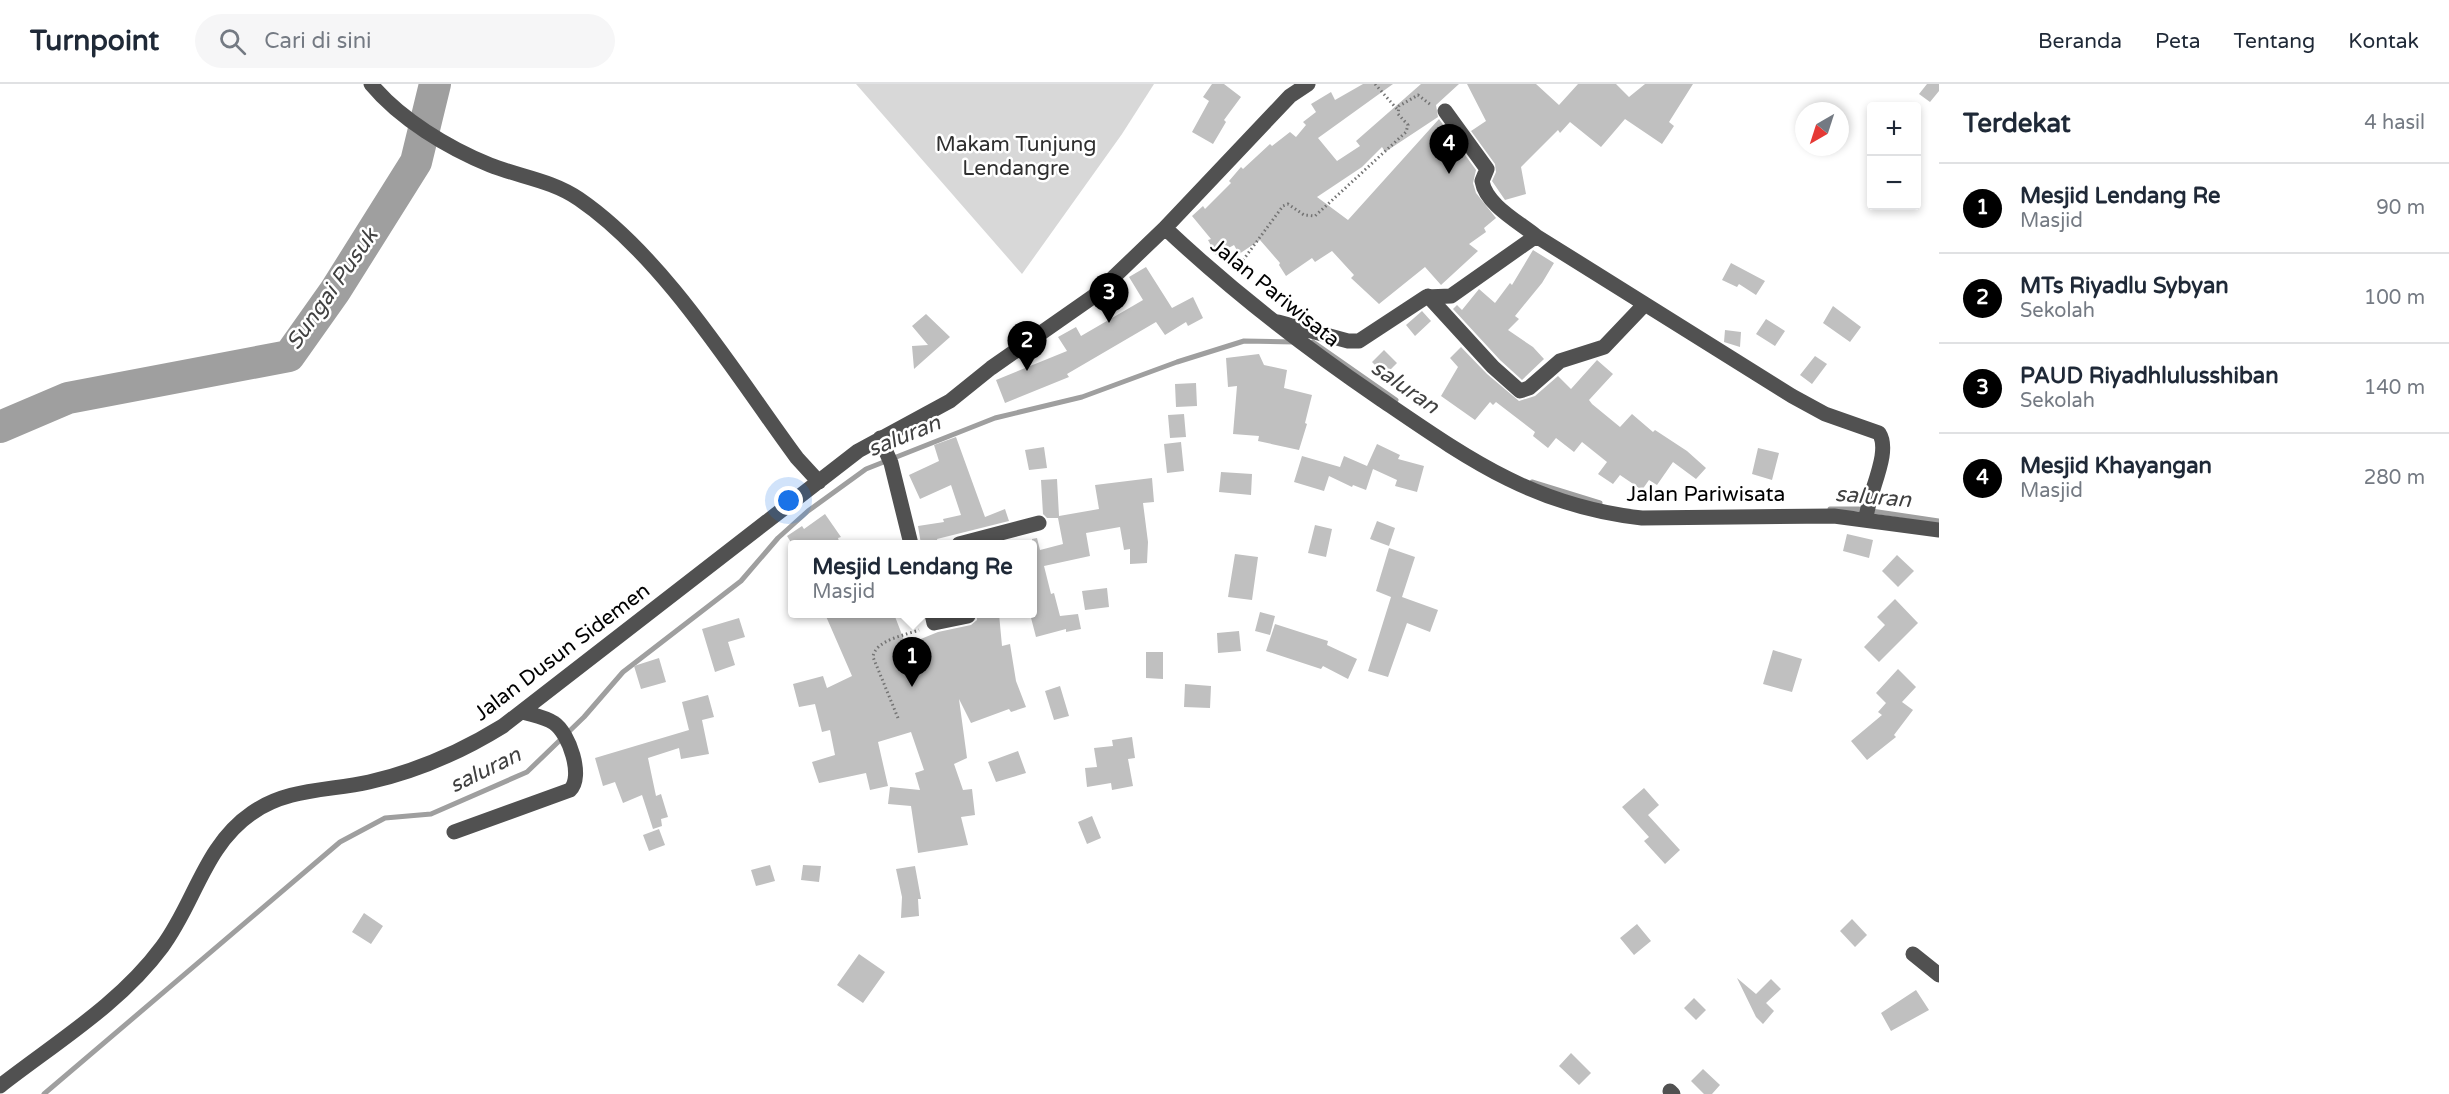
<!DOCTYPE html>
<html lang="id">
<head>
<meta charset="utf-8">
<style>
  :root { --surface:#fff; --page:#f6f6f7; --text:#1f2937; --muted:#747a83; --line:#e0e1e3; --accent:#000 }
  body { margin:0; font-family:"Varela Round",sans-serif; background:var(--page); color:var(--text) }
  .controls { position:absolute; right:18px; top:18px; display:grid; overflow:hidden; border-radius:6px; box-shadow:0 3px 9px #0003 }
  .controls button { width:54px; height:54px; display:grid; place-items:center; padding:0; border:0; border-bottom:2px solid var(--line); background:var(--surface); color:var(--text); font:30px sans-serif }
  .compass { position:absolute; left:1795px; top:18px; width:54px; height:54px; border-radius:50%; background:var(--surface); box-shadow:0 3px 9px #0003; rotate:219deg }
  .you { position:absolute; left:789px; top:417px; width:21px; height:21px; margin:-15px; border:4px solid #fff; border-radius:50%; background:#1a73e8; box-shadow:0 0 0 9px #1a73e833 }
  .badge { display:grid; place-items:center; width:39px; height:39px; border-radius:50%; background:var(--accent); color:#fff; font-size:20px; font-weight:700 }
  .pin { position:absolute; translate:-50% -50px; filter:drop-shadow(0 2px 3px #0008) }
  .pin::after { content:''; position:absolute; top:32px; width:21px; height:18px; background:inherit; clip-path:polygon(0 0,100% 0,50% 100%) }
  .popup { position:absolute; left:788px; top:456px; width:249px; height:78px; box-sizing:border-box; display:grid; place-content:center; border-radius:6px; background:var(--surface); filter:drop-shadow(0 2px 4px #0005); font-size:20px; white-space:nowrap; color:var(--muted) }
  .popup b { font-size:22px; color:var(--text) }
  .popup::after { content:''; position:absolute; left:50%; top:100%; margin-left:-12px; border:12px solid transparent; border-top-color:var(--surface) }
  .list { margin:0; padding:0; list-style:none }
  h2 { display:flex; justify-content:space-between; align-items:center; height:78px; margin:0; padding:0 24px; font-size:26px }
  h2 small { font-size:20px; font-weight:400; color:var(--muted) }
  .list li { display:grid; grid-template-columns:39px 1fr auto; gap:18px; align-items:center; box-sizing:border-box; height:90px; padding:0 24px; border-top:2px solid var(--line) }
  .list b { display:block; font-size:22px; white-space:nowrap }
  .list p { margin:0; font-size:20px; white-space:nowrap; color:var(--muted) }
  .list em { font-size:20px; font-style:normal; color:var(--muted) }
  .icon { flex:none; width:33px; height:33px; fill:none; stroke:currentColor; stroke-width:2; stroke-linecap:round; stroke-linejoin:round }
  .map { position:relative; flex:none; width:1939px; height:1010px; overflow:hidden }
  header { display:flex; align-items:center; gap:36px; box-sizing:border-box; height:84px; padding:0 30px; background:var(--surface); border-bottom:2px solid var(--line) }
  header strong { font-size:28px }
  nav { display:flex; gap:33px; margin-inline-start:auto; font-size:21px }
  .search { width:420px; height:54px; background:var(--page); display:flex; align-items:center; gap:15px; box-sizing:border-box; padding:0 21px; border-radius:33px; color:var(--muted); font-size:22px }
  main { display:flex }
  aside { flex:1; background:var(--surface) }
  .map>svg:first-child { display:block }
  .green { fill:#d8d8d8 }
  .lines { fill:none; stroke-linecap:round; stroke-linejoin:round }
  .stream { stroke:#9f9f9f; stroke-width:5 }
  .river { stroke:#9f9f9f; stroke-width:32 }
  .building { fill:#c0c0c0 }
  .path { stroke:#737373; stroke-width:3; stroke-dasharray:1.5 3; stroke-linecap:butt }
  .minor { stroke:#515151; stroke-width:15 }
  .labels { text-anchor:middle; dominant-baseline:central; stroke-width:5; stroke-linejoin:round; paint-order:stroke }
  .park-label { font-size:21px; fill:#2f2f2f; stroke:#fff }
  .street-label { font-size:21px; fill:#000; stroke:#fff }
  .water-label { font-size:22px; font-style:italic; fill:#404040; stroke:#fff }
</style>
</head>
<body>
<header>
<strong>Turnpoint</strong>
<div class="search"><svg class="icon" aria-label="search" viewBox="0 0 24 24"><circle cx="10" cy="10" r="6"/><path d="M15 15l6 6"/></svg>Cari di sini</div>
<nav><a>Beranda</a><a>Peta</a><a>Tentang</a><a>Kontak</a></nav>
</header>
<main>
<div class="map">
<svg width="1939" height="1010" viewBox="0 0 1939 1010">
  <rect width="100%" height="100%" fill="#fff"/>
  <path class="green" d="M 856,0 L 1154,0 L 1122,50 L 1022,190 Z"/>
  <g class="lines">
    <path class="stream" d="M 1313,258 L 1396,316
      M 1532,398 L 1600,419
      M 1830,425 L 1858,425 L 1939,437
      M 44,1010 L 340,758 L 385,734 L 431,730 L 527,688 L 584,633 L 623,588 L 741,497 L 778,454 L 808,427 L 866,385 L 995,334 L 1082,313 L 1177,278 L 1244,257 L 1294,258"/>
    <path class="river" d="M 0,343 L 68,314 L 289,272 L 335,207 L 416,78 L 435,0"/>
  </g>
  <path class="building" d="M 1212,0 L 1224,0 L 1241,13 L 1224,36 L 1226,38 L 1213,60 L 1192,48 L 1209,17 L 1203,13 Z
    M 1363,0 L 1393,0 L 1318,54 L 1337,77 L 1360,62 L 1356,57 L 1421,0 L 1459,0 L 1436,21 L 1438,33 L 1385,68 L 1382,63 L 1362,83 L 1317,113 L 1348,136 L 1439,35 L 1476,86 L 1473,99 L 1476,109 L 1496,134 L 1484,144 L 1486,148 L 1469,160 L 1478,167 L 1441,201 L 1425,183 L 1379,220 L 1351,194 L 1354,191 L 1332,167 L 1315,178 L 1312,174 L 1286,192 L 1279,181 L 1280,179 L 1260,156 L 1239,170 L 1234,161 L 1216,171 L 1208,156 L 1211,155 L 1192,132 L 1203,122 L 1205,125 L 1231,99 L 1229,97 L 1241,83 L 1243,85 L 1270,60 L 1272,62 L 1290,48 L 1296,53 L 1306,41 L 1303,38 L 1316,28 L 1311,20 L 1331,8 L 1335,16 Z
    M 1467,0 L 1536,0 L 1559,21 L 1578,0 L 1616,0 L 1629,13 L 1645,0 L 1693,0 L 1669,38 L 1674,42 L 1662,60 L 1625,35 L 1601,63 L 1570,38 L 1560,49 L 1558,46 L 1521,83 L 1526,110 L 1505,116 L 1492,97 L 1496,88 L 1495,80 L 1471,47 L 1486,37 Z
    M 1927,0 L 1939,0 L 1939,7 L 1930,18 L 1919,10 Z
    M 1533,166 L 1554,179 L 1542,199 L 1515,232 L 1519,235 L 1508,246 L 1533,263 L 1544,275 L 1522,296 L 1500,276 L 1453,225 L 1457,221 L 1462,226 L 1479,205 L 1495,219 L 1510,199 L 1512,201 Z
    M 1731,179 L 1765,197 L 1756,211 L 1739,200 L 1737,203 L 1722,196 Z
    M 1146,183 L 1172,224 L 1193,213 L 1203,234 L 1188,242 L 1186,238 L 1165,251 L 1156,238 L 1067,290 L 1069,293 L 1005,319 L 996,296 L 1067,267 L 1058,253 L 1076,243 L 1081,252 L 1143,216 L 1129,193 Z
    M 1833,222 L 1861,243 L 1850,258 L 1823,239 Z
    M 1422,227 L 1431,237 L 1415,252 L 1406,241 Z
    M 926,230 L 950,253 L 914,285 L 912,262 L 928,261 L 912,242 Z
    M 1766,235 L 1785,247 L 1775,262 L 1756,250 Z
    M 1725,246 L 1741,248 L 1740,263 L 1724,258 Z
    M 1461,263 L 1487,290 L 1519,317 L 1535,312 L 1558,292 L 1571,305 L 1597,276 L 1613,290 L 1589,316 L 1592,320 L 1620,343 L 1632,330 L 1653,348 L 1655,346 L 1687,367 L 1706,384 L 1696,395 L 1673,378 L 1657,401 L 1649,396 L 1642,406 L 1620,391 L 1613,400 L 1598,390 L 1607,378 L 1582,358 L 1574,368 L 1556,354 L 1548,364 L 1533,352 L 1535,348 L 1496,318 L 1493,321 L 1490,318 L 1475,336 L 1441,312 L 1458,283 L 1450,274 Z
    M 1384,266 L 1397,279 L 1385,291 L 1372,278 Z
    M 1259,270 L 1264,281 L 1287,286 L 1284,304 L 1312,311 L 1305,339 L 1307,340 L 1299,366 L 1258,357 L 1259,352 L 1233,350 L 1237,302 L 1228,303 L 1226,274 Z
    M 1815,272 L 1827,280 L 1812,300 L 1800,291 Z
    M 1196,299 L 1197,322 L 1176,323 L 1175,300 Z
    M 1184,330 L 1186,353 L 1170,354 L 1168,331 Z
    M 956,353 L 985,433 L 1005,425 L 1009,437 L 937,455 L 938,460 L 921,460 L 918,442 L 944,438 L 943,435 L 961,431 L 951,401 L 920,415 L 909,391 L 939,377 L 934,361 Z
    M 1181,358 L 1184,387 L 1167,389 L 1164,360 Z
    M 1377,360 L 1400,371 L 1398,375 L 1424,382 L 1417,408 L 1395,402 L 1397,396 L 1373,385 L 1366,406 L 1353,401 L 1352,403 L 1329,392 L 1324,407 L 1294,398 L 1302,372 L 1340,383 L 1344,372 L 1367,382 Z
    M 1044,363 L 1047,384 L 1029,386 L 1025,366 Z
    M 1758,364 L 1779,369 L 1772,396 L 1752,390 Z
    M 1221,388 L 1252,390 L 1251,411 L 1219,408 Z
    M 1152,394 L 1154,418 L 1143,419 L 1148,458 L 1147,479 L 1130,480 L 1130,465 L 1124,466 L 1120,443 L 1086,449 L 1090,472 L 1044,482 L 1051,510 L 1054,509 L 1060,532 L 1078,530 L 1081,545 L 1066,548 L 1066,545 L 1036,553 L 1030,530 L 1032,530 L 1032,455 L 1037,454 L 1040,466 L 1063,460 L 1058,434 L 1047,434 L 1043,430 L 1041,396 L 1057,395 L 1059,432 L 1099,425 L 1095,401 Z
    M 825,430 L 841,453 L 838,454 L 840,460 L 792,460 L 787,452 L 802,442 L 804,445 Z
    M 1377,437 L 1395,444 L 1389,462 L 1370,455 Z
    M 1315,441 L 1332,445 L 1326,473 L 1308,469 Z
    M 1847,450 L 1873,456 L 1869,474 L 1843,467 Z
    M 1389,464 L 1415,473 L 1402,513 L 1438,526 L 1430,548 L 1407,539 L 1388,593 L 1368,587 L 1391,513 L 1376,507 Z
    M 1235,470 L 1258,473 L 1252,516 L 1228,513 Z
    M 1897,471 L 1914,487 L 1898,503 L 1882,487 Z
    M 1107,504 L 1109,523 L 1085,526 L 1082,507 Z
    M 1895,515 L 1918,539 L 1879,578 L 1864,563 L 1885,541 L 1877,533 Z
    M 1260,528 L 1275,532 L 1270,551 L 1255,547 Z
    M 825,530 L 894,530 L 906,561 L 938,548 L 971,541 L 977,536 L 977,530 L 999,530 L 1002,562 L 1010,560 L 1016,597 L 1026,623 L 1011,628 L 1009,625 L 971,639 L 959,615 L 967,674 L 954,680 L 963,706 L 972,705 L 975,731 L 961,733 L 968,761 L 918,769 L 911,722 L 888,720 L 890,703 L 920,706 L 915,689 L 924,686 L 911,648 L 878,658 L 888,702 L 870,706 L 866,689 L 819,699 L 812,678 L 835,671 L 830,646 L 822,648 L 815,620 L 799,623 L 793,600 L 823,592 L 827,604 L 852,592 Z
    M 739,534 L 745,553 L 728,558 L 735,581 L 715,588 L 702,545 Z
    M 1275,540 L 1328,557 L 1327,561 L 1357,575 L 1348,595 L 1323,582 L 1321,585 L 1266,567 Z
    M 1239,547 L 1241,567 L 1218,569 L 1217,549 Z
    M 1773,566 L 1802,575 L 1792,608 L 1763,600 Z
    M 1146,568 L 1163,568 L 1163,595 L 1146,594 Z
    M 659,574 L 666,598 L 641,605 L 634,582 Z
    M 1898,585 L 1916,603 L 1902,618 L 1913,626 L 1894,651 L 1896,653 L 1867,676 L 1851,657 L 1882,631 L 1878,628 L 1886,619 L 1876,609 Z
    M 1185,600 L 1211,602 L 1210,624 L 1184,623 Z
    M 1060,602 L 1069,632 L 1054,636 L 1045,607 Z
    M 708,611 L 714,633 L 702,636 L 709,670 L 681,675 L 679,664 L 648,674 L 656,712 L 661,710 L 668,733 L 661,735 L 662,742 L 653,745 L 642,711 L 623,719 L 615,698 L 603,702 L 595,674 L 689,646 L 682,618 Z
    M 1132,653 L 1135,674 L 1128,675 L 1133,702 L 1112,706 L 1111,699 L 1087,703 L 1085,684 L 1097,683 L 1094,664 L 1113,662 L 1112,656 Z
    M 1018,667 L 1026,689 L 996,698 L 988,678 Z
    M 1644,704 L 1659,721 L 1648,731 L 1680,766 L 1665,780 L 1644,757 L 1649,753 L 1622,723 Z
    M 1092,732 L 1101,754 L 1087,760 L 1078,738 Z
    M 659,745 L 665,761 L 649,767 L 643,751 Z
    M 770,781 L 775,797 L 756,802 L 751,786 Z
    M 803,781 L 821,782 L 819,798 L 801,796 Z
    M 915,782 L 921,815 L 918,815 L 919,832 L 901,834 L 902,813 L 896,785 Z
    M 364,829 L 383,842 L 371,860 L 352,848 Z
    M 1852,835 L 1867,851 L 1855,863 L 1840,847 Z
    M 1637,840 L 1651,857 L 1634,871 L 1620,854 Z
    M 859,870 L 885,888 L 863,919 L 837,901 Z
    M 1737,894 L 1756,910 L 1771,895 L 1781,905 L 1766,919 L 1774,927 L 1763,940 L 1756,933 Z
    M 1916,906 L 1929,926 L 1891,947 L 1881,929 Z
    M 1694,914 L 1706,926 L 1696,936 L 1684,924 Z
    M 1571,969 L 1591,989 L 1579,1001 L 1559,982 Z
    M 1703,985 L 1720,1001 L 1712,1010 L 1704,1010 L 1691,997 Z"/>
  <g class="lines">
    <path class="path" d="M 1375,0 L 1397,25
      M 1235,187 L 1283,122 L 1288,120 L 1304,131 L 1315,132 L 1406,48 L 1408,41 L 1398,30 L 1399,22 L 1418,11 L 1431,21
      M 898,634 L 873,573 C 875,556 906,551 919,546"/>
    <path class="minor" d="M 371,0 C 400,35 448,64 490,81 C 520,93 551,96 579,115 C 665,174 735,290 797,374 L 819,398
      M 1445,27 L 1487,85 L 1482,97 C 1486,121 1519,138 1536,152 L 1792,312 L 1825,330 L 1879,349 C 1892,369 1867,410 1866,436
      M 1165,144 C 1232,207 1304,263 1379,314 C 1467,374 1533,422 1642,434 L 1834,432 L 1939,446
      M 1428,212 L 1493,283 L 1520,307 L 1529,304 L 1560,277 L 1604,263 L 1644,221
      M 1278,238 L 1348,257 L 1359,257 L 1426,213 L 1451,212 L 1536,152
      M 880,354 L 891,379 L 911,460
      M 959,460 L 1039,439
      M 932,530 L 934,539 L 968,532
      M 454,748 L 570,706 C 584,693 569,649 554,639 C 546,633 533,631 523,628
      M 1913,870 L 1939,891
      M 0,1002 C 55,959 120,920 162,863 C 195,819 204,762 252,729 C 287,704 329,707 369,698 C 418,687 461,668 503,642 L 858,367 L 950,317 L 991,284 L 1094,212 L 1165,144 L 1290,12 L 1308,0
      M 1670,1007 L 1673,1010"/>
  </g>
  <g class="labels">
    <g class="park-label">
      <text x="1016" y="60">Makam Tunjung<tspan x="1016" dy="24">Lendangre</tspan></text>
    </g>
    <g class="street-label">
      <text transform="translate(1275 209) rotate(39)">Jalan Pariwisata</text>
      <text x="1706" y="410">Jalan Pariwisata</text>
      <text transform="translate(562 568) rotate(-37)">Jalan Dusun Sidemen</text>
    </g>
    <g class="water-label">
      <text transform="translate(332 205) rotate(-55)">Sungai Pusuk</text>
      <text transform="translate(1405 303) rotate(35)">saluran</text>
      <text transform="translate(904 352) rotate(-22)">saluran</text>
      <text transform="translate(1873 413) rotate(5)">saluran</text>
      <text transform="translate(485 686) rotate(-26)">saluran</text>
    </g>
  </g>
</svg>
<div class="controls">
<button>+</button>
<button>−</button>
</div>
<svg class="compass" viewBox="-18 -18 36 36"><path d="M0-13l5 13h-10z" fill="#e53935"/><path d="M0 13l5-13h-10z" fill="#747a83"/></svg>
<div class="you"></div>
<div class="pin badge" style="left:912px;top:603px">1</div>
<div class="popup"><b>Mesjid Lendang Re</b>Masjid</div>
<div class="pin badge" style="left:1027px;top:287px">2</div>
<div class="pin badge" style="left:1109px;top:239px">3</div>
<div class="pin badge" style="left:1449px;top:90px">4</div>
</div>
<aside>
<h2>Terdekat<small>4 hasil</small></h2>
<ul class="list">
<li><span class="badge">1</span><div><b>Mesjid Lendang Re</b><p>Masjid</p></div><em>90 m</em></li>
<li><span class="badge">2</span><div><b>MTs Riyadlu Sybyan</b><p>Sekolah</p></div><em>100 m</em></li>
<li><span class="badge">3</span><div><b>PAUD Riyadhlulusshiban</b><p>Sekolah</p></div><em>140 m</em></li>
<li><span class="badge">4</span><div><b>Mesjid Khayangan</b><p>Masjid</p></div><em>280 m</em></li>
</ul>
</aside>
</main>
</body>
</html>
